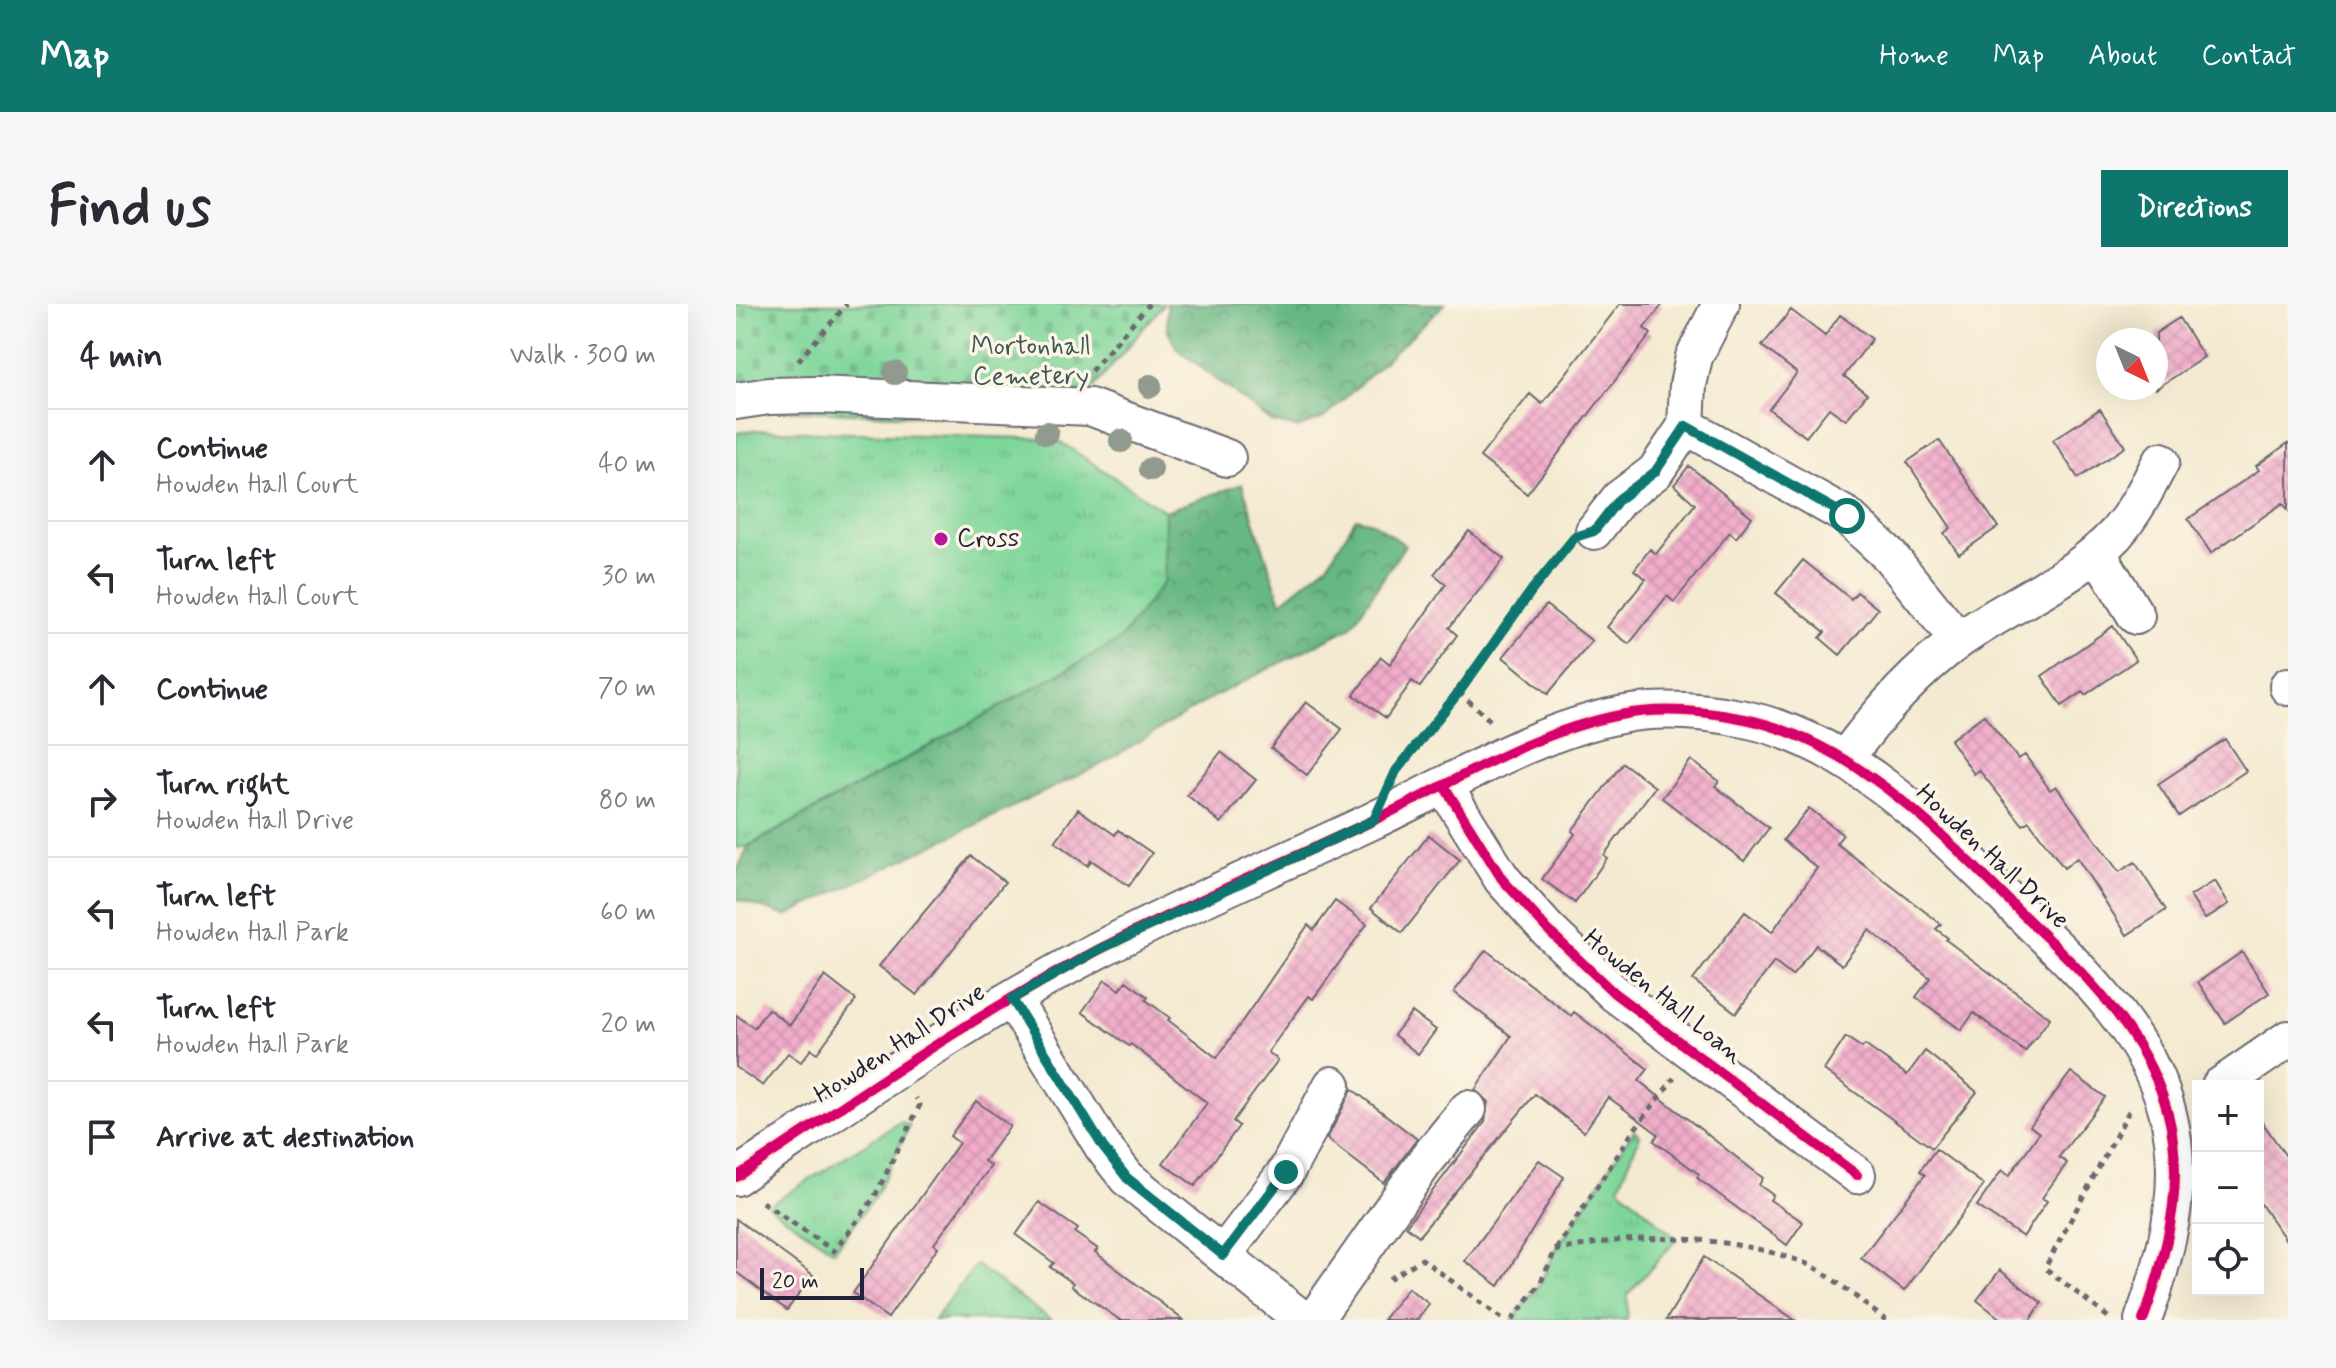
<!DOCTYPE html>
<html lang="en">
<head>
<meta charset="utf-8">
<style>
  :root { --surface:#fff; --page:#f7f7f7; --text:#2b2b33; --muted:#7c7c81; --line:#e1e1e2; --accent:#0f766e }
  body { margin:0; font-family:Mynerve,sans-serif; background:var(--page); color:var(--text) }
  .controls { position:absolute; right:24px; bottom:24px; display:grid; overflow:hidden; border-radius:0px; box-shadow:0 8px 32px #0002 }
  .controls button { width:72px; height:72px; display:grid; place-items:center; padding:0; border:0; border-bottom:2px solid var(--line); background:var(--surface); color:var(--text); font:40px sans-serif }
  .compass { position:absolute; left:1360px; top:24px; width:72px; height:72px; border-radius:50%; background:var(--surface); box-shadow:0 8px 32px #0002; rotate:137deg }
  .scale { position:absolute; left:24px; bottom:20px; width:104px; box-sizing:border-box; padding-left:8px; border:4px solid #22223b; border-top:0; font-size:22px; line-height:28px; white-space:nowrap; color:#22223b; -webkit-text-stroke:6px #fcf5e5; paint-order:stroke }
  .stop { position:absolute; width:24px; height:24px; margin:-18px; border:6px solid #0f766e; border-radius:50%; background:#fff }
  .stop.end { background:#0f766e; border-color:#fff; box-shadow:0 2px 8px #0008 }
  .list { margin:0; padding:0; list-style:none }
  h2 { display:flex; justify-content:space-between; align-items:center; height:104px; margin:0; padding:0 32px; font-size:34px }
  h2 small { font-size:26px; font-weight:400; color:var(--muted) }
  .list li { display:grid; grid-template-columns:52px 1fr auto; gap:24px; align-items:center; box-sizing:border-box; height:112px; padding:0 32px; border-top:2px solid var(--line) }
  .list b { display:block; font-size:30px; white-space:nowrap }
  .list p { margin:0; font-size:26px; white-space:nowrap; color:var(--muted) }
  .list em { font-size:26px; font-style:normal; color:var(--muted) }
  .icon { flex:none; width:44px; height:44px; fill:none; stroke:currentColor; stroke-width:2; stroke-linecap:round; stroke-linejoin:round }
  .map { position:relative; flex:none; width:1552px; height:1016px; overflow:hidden; border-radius:0px }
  header { display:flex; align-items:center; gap:48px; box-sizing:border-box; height:112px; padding:0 40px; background:var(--accent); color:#fff }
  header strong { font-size:38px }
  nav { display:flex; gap:44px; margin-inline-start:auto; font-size:28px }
  .intro { display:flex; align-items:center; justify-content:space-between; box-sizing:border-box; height:192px; padding:0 48px }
  h1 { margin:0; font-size:56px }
  .button { padding:20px 36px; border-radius:0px; background:var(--accent); color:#fff; font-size:28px; font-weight:700 }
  main { display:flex; gap:48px; padding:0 48px }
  aside { flex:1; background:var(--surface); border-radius:0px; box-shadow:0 8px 32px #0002 }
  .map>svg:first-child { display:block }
  .grass { fill:url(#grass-tufts); stroke:#507c6a; stroke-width:2 }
  .forest { fill:url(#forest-crowns); stroke:#446c5e; stroke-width:2 }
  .cemetery { fill:url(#cemetery-stones); stroke:#507c6a; stroke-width:2 }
  .building { fill:url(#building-cross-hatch) }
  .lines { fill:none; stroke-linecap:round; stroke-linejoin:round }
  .minor-casing { stroke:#6c6870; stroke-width:40 }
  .path { stroke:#6c6870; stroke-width:5; stroke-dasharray:6 6; stroke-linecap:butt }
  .minor { stroke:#fff; stroke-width:36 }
  .cycleway-casing { stroke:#fcf5e5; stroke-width:15 }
  .cycleway { stroke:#d6006c; stroke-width:10 }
  .tree { fill:#909a8e }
  .route { stroke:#0f766e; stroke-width:10 }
  .poi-dot { fill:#b5179e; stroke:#fcf5e5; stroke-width:3 }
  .labels { text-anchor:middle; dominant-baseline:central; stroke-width:7; stroke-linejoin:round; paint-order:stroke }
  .park-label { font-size:26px; fill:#3e5858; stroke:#fcf5e5 }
  .poi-label { font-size:26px; fill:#22223b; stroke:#fcf5e5; text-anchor:start }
  .street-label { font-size:26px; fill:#22223b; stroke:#fcf5e5 }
</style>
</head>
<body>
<header>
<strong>Map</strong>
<nav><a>Home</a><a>Map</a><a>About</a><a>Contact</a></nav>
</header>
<div class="intro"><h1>Find us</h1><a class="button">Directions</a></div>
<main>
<aside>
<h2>4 min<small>Walk · 300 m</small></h2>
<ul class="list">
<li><svg class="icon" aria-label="ahead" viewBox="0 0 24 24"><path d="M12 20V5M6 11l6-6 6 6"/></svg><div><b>Continue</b><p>Howden Hall Court</p></div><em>40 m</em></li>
<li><svg class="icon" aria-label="left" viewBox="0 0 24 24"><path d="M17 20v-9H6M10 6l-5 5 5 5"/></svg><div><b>Turn left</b><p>Howden Hall Court</p></div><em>30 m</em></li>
<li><svg class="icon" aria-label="ahead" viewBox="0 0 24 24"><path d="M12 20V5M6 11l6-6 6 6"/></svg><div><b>Continue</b></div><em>70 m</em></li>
<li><svg class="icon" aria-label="right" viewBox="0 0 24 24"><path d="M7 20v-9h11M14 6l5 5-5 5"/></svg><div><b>Turn right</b><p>Howden Hall Drive</p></div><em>80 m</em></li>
<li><svg class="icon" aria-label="left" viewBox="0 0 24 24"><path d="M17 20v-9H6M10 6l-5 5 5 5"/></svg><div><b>Turn left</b><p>Howden Hall Park</p></div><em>60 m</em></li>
<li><svg class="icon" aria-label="left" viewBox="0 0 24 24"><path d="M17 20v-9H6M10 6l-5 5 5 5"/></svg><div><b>Turn left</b><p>Howden Hall Park</p></div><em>20 m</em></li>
<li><svg class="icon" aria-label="arrive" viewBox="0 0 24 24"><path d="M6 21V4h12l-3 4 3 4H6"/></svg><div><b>Arrive at destination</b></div></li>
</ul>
</aside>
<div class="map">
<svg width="1552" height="1016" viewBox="0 0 1552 1016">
  <defs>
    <pattern id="grass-tufts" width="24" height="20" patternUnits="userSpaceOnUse" patternTransform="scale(2)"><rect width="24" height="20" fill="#7ed69a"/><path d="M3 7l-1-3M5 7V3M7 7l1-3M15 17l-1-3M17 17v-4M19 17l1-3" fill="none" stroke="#6db786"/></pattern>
    <pattern id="forest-crowns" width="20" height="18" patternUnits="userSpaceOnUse" patternTransform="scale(2)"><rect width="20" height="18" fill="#66b782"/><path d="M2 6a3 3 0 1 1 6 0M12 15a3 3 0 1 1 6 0" fill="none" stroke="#54946c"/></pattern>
    <pattern id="cemetery-stones" width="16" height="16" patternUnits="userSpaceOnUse" patternTransform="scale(2)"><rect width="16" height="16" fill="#7ed69a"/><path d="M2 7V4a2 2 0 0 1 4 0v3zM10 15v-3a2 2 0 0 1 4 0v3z" fill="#6db786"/></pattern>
    <pattern id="building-cross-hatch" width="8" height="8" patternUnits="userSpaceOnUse" patternTransform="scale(2)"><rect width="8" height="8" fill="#f1acca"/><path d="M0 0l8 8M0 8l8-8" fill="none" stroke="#ce94ae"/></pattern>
  </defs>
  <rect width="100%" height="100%" fill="#fcf5e5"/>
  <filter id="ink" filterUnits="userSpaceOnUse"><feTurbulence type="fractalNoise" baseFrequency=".0125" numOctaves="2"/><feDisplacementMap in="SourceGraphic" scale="16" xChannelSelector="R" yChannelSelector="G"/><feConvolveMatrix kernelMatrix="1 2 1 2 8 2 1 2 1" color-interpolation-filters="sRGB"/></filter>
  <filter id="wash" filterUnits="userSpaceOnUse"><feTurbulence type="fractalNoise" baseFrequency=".006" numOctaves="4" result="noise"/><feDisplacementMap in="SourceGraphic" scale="32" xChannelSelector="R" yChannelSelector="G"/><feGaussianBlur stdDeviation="1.8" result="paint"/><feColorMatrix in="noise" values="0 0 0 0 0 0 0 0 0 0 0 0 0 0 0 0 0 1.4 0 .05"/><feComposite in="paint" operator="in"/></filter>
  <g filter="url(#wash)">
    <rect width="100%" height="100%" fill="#f4ead1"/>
    <path class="grass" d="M 17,126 L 320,135 L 429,207 L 428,277 L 384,336 L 12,542 L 0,544 L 0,129 Z
      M 164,818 L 174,821 L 138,894 L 98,947 L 32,902 Z
      M 898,826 L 904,832 L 883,883 L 941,935 L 892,990 L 891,1016 L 776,1016 L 804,980 L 819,947 Z
      M 240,961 L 315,1016 L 198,1016 Z"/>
    <path class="forest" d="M 431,0 L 709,0 L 588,114 L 561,124 L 536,118 L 441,45 L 431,25 Z
      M 506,180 L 545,298 L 592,260 L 620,214 L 636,218 L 669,241 L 615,323 L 479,392 L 364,461 L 50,612 L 0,595 L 0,569 L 12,543 L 384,336 L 428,277 L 429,207 Z"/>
    <path class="cemetery" d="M 0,0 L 428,0 L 329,118 L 19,105 L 0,108 Z"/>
    <g id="blocks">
      <path class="building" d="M 884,0 L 927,0 L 908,24 L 915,30 L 791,190 L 744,153 L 794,90 L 806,100 Z
        M 1055,6 L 1089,32 L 1104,11 L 1136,35 L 1108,72 L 1131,90 L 1110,116 L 1093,104 L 1070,133 L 1033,105 L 1061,69 L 1026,42 Z
        M 1443,14 L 1468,53 L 1420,85 L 1420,29 Z
        M 1364,105 L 1389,143 L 1342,174 L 1317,136 Z
        M 1203,136 L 1262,223 L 1223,250 L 1208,229 L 1215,224 L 1171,158 Z
        M 1552,139 L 1552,206 L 1547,199 L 1475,249 L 1452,215 L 1523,166 L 1520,162 Z
        M 953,162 L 1016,213 L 1000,234 L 994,228 L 938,298 L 931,292 L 893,340 L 871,323 L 910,275 L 898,266 L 914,245 L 920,250 L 959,200 L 938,181 Z
        M 733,227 L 768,255 L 713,324 L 721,331 L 684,383 L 676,377 L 650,414 L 618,391 L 645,353 L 654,360 L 710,280 L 698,270 Z
        M 1067,256 L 1115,295 L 1121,288 L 1142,305 L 1104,351 L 1084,334 L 1089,328 L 1040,289 Z
        M 810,301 L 856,337 L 812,390 L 767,353 Z
        M 1377,322 L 1400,356 L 1349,391 L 1347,388 L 1326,402 L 1306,372 Z
        M 570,398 L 606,425 L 571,471 L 535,444 Z
        M 1248,411 L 1282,455 L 1289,451 L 1314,486 L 1320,482 L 1383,568 L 1399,558 L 1430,606 L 1391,631 L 1341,554 L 1328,564 L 1293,517 L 1287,521 L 1243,466 L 1238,470 L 1214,436 Z
        M 1489,435 L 1510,467 L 1443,512 L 1422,480 Z
        M 485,448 L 520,476 L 485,519 L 451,491 Z
        M 955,456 L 983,477 L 979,482 L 1033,524 L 1008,557 L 926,494 Z
        M 887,459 L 919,483 L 868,551 L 871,554 L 839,599 L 806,575 L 839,530 L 836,527 Z
        M 1073,504 L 1107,531 L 1100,539 L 1205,620 L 1200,625 L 1212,634 L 1210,636 L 1314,714 L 1289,748 L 1238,709 L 1225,726 L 1180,693 L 1194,674 L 1133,626 L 1106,661 L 1080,641 L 1056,672 L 1038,658 L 1000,709 L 957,676 L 1009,608 L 1036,628 L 1081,564 L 1047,536 Z
        M 342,505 L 379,531 L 382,526 L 416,549 L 393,582 L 355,556 L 352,562 L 319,538 Z
        M 693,531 L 724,556 L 666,629 L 635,604 Z
        M 235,552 L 269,578 L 181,691 L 143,662 Z
        M 1479,577 L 1493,600 L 1469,615 L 1454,592 Z
        M 599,597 L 631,620 L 577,695 L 573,692 L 532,748 L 542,756 L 497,817 L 503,822 L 459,882 L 427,859 L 471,799 L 395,740 L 393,742 L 346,708 L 369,676 L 384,686 L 390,677 L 412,693 L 410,696 L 434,714 L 432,716 L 481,754 L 572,621 L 578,626 Z
        M 750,646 L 835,712 L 838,708 L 912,765 L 903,777 L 1027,874 L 1023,881 L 1037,891 L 1034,896 L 1067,918 L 1051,941 L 961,874 L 963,870 L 918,837 L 922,830 L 872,793 L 848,828 L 799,790 L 683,932 L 670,922 L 749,818 L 752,798 L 739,786 L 775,732 L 718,688 Z
        M 1506,648 L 1533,689 L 1489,719 L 1462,678 Z
        M 89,672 L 120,696 L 81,749 L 75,745 L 65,758 L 52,749 L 27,782 L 0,763 L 0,711 L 18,724 L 32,705 L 54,721 Z
        M 676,708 L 700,726 L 682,750 L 658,731 Z
        M 1110,733 L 1126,744 L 1129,741 L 1171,771 L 1189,747 L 1241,788 L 1196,844 L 1088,766 Z
        M 1335,768 L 1369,793 L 1323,853 L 1331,859 L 1306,894 L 1311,897 L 1287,933 L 1241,902 L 1266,866 L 1273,872 L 1303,829 L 1294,822 Z
        M 616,785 L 681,835 L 648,879 L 591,835 Z
        M 240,797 L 274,822 L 248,857 L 255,862 L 198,940 L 202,943 L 152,1014 L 117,989 L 223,839 L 214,832 Z
        M 1522,812 L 1552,855 L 1552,939 L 1522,896 Z
        M 1200,845 L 1248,881 L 1168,987 L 1125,954 L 1189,871 L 1184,867 Z
        M 803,856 L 828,873 L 763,982 L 729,957 Z
        M 303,898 L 342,925 L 339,929 L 362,945 L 359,948 L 447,1016 L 384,1016 L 335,982 L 337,979 L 314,963 L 318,959 L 280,931 Z
        M 0,915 L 77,971 L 51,1006 L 0,968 Z
        M 968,953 L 1059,1016 L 930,1016 Z
        M 1264,966 L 1306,999 L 1294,1016 L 1266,1016 L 1241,996 Z
        M 672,984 L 693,1000 L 681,1016 L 647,1016 Z"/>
    </g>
  </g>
  <g filter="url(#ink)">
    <use href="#blocks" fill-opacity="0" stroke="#6c6870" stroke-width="2"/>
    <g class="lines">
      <g class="minor-casing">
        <path id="minor" d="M 0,97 L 33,92 L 81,91 L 354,103 L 491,154
          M 950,122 L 1111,212 L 1153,251 L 1222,336
          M 858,227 L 883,195 L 919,168 L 950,122 L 952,81 L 958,53 L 985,0
          M 1361,248 L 1400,312
          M 1552,382 L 1552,383
          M 1109,455 C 1140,412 1180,367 1223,336 C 1275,299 1336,277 1380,230 C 1399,208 1412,182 1425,157
          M 708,482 L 766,575 L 812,626 L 878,689 L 1121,871
          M 276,695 L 367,843 L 391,874 L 567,1016
          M 1484,782 L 1552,735
          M 0,873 C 118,795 236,712 362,646 C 451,600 544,560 634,518 C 715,480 796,428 884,411 C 924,403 969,407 1009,415 C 1133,441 1225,552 1312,635 C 1441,758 1470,846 1407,1016
          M 487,951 L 550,868 L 596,781
          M 578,1016 L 688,859 L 732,805"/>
      </g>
      <path class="path" d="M 62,57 L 111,0
        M 355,67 L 413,0
        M 723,388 L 758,420
        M 665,461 L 830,243
        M 26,898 L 98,947 L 138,894 L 184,801 L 180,794
        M 819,947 C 901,928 989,930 1069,959 C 1094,969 1127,1000 1150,1016
        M 653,975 L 686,955 L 768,1016
        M 1372,1013 L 1309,964 L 1393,807
        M 776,1016 L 804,980 L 819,947 L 898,826 L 938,774"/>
      <use href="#minor" class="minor"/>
      <g class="cycleway-casing">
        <path id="cycleway" d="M 708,482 L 766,575 L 812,626 L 878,689 L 1121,871
          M 0,873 C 118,795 236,712 362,646 C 451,600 544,560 634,518 C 715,480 796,428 884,411 C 924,403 969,407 1009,415 C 1133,441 1225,552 1312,635 C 1441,758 1470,846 1407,1016"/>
      </g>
      <use href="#cycleway" class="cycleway"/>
    </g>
    <g class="tree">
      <circle cx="159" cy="69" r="12"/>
      <circle cx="414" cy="82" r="12"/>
      <circle cx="311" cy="129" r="12"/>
      <circle cx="385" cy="137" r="12"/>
      <circle cx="415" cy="165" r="12"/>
    </g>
  </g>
  <g class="lines" filter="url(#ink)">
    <path class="route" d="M 550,868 L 487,951 L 391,874 L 367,843 L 276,695 L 362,646 L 638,516 L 660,467 L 723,388 L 796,286 L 839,233 L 858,227 L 883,195 L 919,168 L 950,122 L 1111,212"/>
  </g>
  <circle class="poi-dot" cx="205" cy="235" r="8"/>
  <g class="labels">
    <g class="park-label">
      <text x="295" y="43">Mortonhall<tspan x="295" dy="30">Cemetery</tspan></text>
    </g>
    <g class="poi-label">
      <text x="221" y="235">Cross</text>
    </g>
    <g class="street-label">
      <text transform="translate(1256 553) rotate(43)">Howden Hall Drive</text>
      <text transform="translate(927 693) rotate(39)">Howden Hall Loan</text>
      <text transform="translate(164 740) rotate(-33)">Howden Hall Drive</text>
    </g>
  </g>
</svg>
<div class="controls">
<button>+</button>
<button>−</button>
<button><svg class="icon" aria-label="locate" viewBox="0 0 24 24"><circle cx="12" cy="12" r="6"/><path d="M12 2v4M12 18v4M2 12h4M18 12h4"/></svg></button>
</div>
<svg class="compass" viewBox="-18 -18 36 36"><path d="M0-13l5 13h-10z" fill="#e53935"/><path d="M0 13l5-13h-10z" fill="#7c7c81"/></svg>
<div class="scale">20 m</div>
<div class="stop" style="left:1111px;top:212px"></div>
<div class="stop end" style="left:550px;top:868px"></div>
</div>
</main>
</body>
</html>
